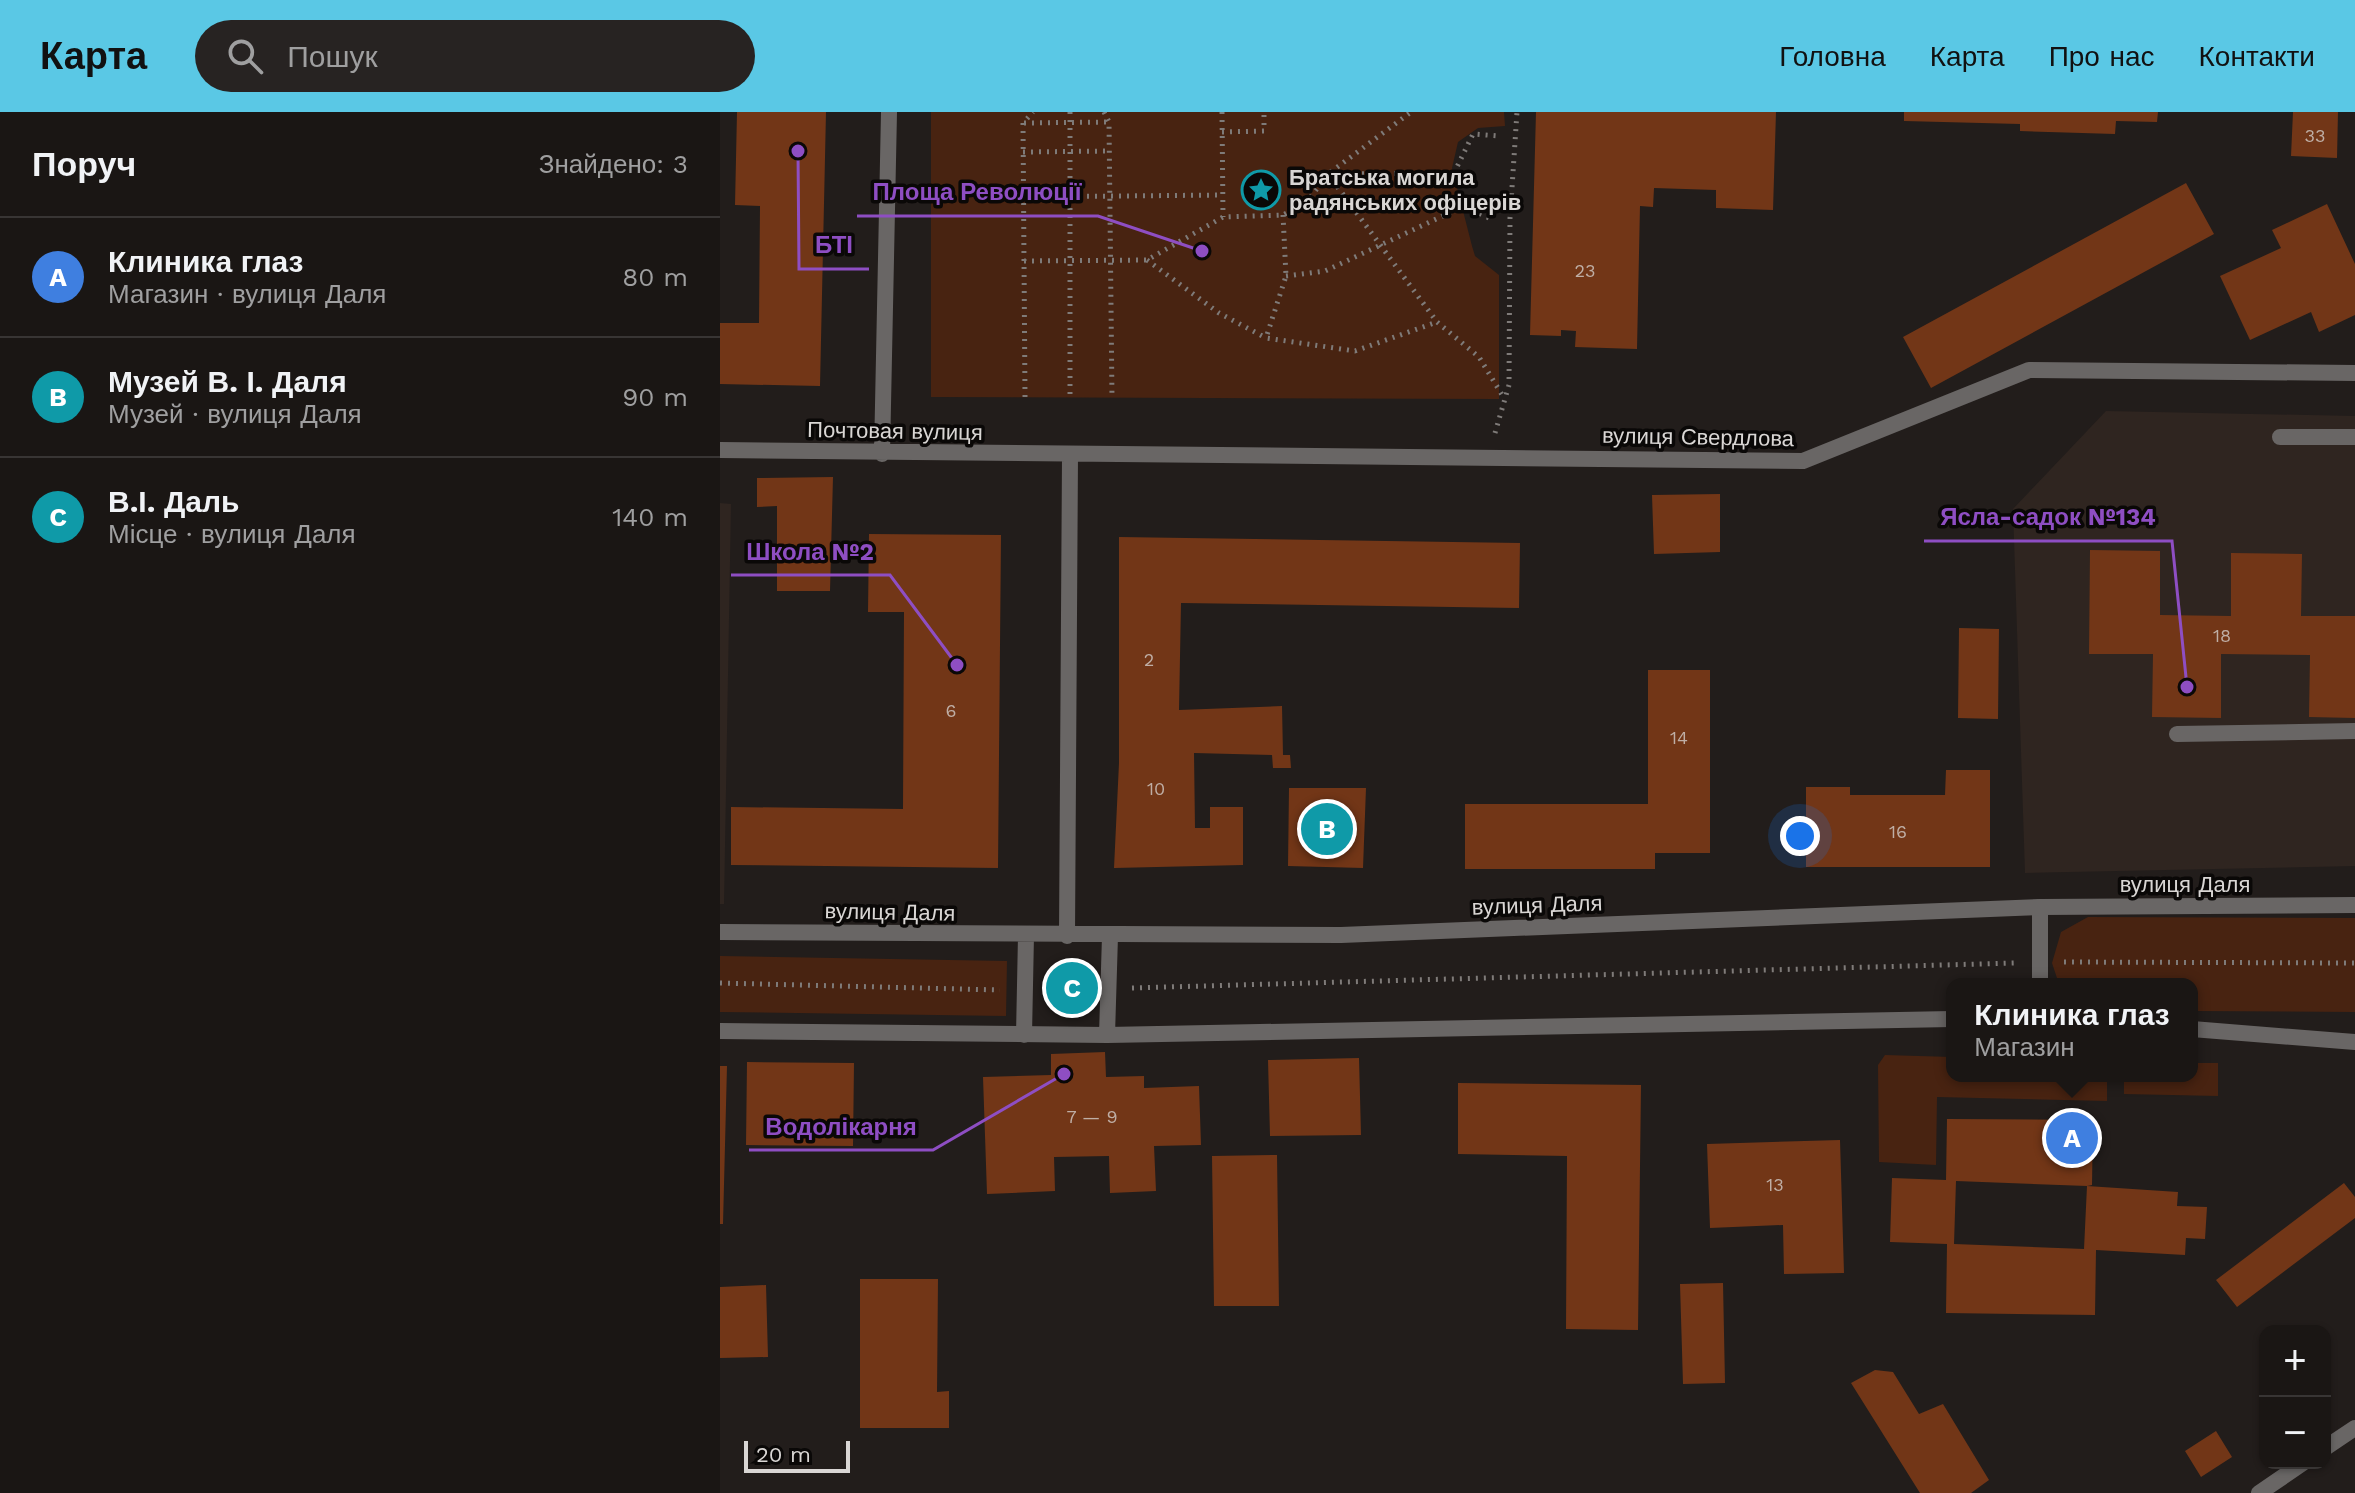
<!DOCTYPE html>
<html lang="uk">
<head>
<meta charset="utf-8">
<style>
  :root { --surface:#1a1614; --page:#272322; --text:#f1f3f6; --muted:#9f9fa0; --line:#383534; --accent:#5ac8e5 }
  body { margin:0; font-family:"Work Sans",sans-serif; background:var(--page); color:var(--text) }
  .controls { position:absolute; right:24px; bottom:24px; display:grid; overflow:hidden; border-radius:16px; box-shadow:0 2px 6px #0004 }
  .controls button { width:72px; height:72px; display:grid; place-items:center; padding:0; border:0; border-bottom:2px solid var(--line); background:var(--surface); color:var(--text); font:40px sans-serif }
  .scale { position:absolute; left:24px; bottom:20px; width:106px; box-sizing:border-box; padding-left:8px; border:4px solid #d9d6d4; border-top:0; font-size:22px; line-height:28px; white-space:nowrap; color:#d9d6d4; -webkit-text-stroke:6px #0a0807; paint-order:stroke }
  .you { position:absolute; left:1080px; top:724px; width:28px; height:28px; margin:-20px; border:6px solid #fff; border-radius:50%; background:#1a73e8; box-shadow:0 0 0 12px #1a73e833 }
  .badge { display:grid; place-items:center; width:52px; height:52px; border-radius:50%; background:var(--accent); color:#fff; font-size:26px; font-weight:700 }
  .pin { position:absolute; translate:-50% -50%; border:4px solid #fff; box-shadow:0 2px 8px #0006 }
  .popup { position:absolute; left:1226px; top:866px; width:252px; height:104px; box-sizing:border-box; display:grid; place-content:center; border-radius:16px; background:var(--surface); filter:drop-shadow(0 2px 6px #0005); font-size:26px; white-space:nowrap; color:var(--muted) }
  .popup b { font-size:30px; color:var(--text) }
  .popup::after { content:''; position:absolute; left:50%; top:100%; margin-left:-16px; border:16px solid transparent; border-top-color:var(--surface) }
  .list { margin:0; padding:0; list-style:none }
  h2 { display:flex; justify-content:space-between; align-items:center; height:104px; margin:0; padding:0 32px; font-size:34px }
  h2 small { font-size:26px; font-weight:400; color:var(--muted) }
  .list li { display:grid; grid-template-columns:52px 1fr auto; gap:24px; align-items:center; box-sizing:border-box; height:120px; padding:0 32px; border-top:2px solid var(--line) }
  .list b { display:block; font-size:30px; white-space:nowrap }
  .list p { margin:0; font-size:26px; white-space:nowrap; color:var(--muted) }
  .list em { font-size:26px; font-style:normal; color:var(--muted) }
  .icon { flex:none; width:44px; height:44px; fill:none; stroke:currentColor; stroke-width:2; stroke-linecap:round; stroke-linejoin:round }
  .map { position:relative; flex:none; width:1635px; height:1381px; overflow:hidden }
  header { display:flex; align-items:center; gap:48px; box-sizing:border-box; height:112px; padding:0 40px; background:var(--accent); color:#111 }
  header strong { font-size:38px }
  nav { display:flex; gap:44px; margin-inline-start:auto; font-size:28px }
  .search { width:560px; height:72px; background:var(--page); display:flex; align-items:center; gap:20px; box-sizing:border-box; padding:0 28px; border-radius:44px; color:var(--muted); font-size:30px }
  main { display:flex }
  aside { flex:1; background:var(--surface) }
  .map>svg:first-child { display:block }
  .built { fill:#2f2520 }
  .green { fill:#482311 }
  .building { fill:#723617; fill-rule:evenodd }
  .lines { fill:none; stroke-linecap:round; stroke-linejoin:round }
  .path { stroke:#7f7b79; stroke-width:5; stroke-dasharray:2 6; stroke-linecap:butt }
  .lane { stroke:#696665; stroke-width:16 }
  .street { stroke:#696665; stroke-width:16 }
  .labels { text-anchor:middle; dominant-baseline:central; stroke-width:7; stroke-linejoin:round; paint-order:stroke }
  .number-label { font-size:18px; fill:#bfaea5 }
  .poi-label { font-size:22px; font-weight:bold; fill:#d9d6d4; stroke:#0a0807; text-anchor:start }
  .street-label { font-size:22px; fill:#d9d6d4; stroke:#0a0807 }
  .leader { fill:none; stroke:#8e4ec3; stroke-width:3 }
  .callout-dot { fill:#8e4ec3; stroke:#0a0807; stroke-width:3 }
  .callout-label { font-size:24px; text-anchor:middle; font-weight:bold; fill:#8e4ec3; stroke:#0a0807; stroke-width:7; stroke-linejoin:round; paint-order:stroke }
</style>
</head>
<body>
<header>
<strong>Карта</strong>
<div class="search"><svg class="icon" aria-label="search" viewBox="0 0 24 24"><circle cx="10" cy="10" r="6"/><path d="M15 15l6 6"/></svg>Пошук</div>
<nav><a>Головна</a><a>Карта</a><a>Про нас</a><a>Контакти</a></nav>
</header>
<main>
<aside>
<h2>Поруч<small>Знайдено: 3</small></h2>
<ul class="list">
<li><span class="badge" style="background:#3f7fe0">A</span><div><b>Клиника глаз</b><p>Магазин · вулиця Даля</p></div><em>80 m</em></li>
<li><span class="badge" style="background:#0f9aa8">B</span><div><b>Музей В. І. Даля</b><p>Музей · вулиця Даля</p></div><em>90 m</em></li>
<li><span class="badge" style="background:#0f9aa8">C</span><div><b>В.І. Даль</b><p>Місце · вулиця Даля</p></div><em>140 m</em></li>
</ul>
</aside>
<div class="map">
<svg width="1635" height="1381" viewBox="0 0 1635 1381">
  <rect width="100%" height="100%" fill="#221d1b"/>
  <path class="built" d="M 1386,299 L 1635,304 L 1635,754 L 1305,761 L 1293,397 Z
    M 0,391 L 11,392 L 4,792 L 0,792 Z"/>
  <path class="green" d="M 211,0 L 784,0 L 785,14 L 758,16 L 738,30 L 732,56 L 752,134 L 755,144 L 779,163 L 779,287 L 211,285 Z
    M 1368,805 L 1635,806 L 1635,900 L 1472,899 L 1472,872 L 1339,872 L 1332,851 L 1341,820 Z
    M 0,844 L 287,849 L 286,904 L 0,900 Z
    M 1165,943 L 1232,945 L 1232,964 L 1387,964 L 1387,989 L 1217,985 L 1216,1053 L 1159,1050 L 1158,953 Z
    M 1472,951 L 1498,951 L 1498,984 L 1404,982 L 1404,964 L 1472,964 Z"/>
  <path class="building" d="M 17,0 L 106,0 L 100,274 L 0,272 L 0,211 L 39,211 L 40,94 L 15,93 Z
    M 816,0 L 1056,0 L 1053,98 L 996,96 L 996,78 L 934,76 L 933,95 L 920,94 L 917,237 L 855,235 L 856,219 L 841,218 L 841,224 L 810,223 Z
    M 1184,0 L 1438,0 L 1437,10 L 1396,9 L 1395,22 L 1300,19 L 1300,12 L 1184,9 Z
    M 1573,0 L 1618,0 L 1617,46 L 1571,44 Z
    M 1466,71 L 1494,122 L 1211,276 L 1183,225 Z
    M 1607,92 L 1635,152 L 1635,203 L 1599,220 L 1591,200 L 1530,228 L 1500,164 L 1561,136 L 1552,118 Z
    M 113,365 L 110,479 L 57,479 L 57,394 L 37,395 L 37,366 Z
    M 1000,382 L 1000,440 L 934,442 L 932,383 Z
    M 149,422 L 281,423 L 278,756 L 11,753 L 11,695 L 183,697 L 184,500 L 148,500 Z
    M 399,425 L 800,431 L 799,496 L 461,491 L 459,598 L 562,594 L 563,643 L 570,643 L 571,656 L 553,656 L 552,643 L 474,641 L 475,716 L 490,716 L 490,695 L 523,695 L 523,753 L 394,756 L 399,651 Z
    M 1370,438 L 1440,439 L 1440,503 L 1511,504 L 1511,441 L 1582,442 L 1581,504 L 1635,504 L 1635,606 L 1589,605 L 1590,543 L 1501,542 L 1501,606 L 1432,605 L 1433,542 L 1369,542 Z
    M 1239,516 L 1279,517 L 1278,607 L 1238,606 Z
    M 928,558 L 990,558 L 990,741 L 935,741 L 935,757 L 745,757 L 745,692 L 928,692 Z
    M 1226,658 L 1270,658 L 1270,755 L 1086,755 L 1086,675 L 1130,675 L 1130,683 L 1225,683 Z
    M 569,676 L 646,676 L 643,756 L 568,754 Z
    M 385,940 L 386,965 L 424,964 L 424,976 L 479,974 L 481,1033 L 434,1034 L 436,1079 L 390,1081 L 389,1044 L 334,1045 L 335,1079 L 267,1082 L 263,965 L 331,963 L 331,942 Z
    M 639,946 L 641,1023 L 550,1024 L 548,948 Z
    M 27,950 L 134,951 L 133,1034 L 26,1033 Z
    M 0,954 L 7,954 L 3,1112 L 0,1112 Z
    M 738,971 L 921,973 L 918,1218 L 846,1217 L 847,1044 L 738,1042 Z
    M 1227,1007 L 1373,1008 L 1372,1073 L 1367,1074 L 1458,1080 L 1457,1094 L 1487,1095 L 1485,1127 L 1466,1126 L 1465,1143 L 1376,1138 L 1375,1203 L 1226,1201 L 1227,1132 L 1170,1130 L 1172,1066 L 1226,1068 ZM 1236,1069 L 1367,1074 L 1364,1137 L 1234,1132 Z
    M 1120,1028 L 1124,1161 L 1064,1162 L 1063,1113 L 990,1116 L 987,1032 Z
    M 557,1043 L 559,1194 L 494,1194 L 492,1044 Z
    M 1624,1071 L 1635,1085 L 1635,1106 L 1517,1195 L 1496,1168 Z
    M 140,1167 L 218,1167 L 217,1280 L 229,1279 L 229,1316 L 140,1316 Z
    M 1003,1171 L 1005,1271 L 963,1272 L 960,1172 Z
    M 46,1173 L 48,1245 L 0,1246 L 0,1175 Z
    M 1155,1258 L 1173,1260 L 1199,1302 L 1223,1292 L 1269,1368 L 1251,1381 L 1200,1381 L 1131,1271 Z
    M 1496,1319 L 1512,1345 L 1481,1365 L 1465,1339 Z"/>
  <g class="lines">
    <path class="path" d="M 350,0 L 350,285
      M 384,0 L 389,10 L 392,286
      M 502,0 L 503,105
      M 304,11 L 389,10
      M 502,20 L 544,19 L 544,0
      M 303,40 L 390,39
      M 734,61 L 753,22 L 779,24
      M 608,62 L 717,210 L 759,245 L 784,286
      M 610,62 L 734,61 L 744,94 L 769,106
      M 303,85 L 502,83
      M 563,103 L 566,164 L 546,226 L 635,239 L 717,210
      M 427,148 L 499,201 L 546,226
      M 304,149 L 427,148 L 503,105 L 563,103 L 586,91 L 608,62 L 691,0
      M 566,164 L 605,159 L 744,94
      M 305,285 L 303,11 L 313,0
      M 775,321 L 789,273 L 790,106 L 797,0
      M 1344,850 L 1635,851
      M 0,871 L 280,878
      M 412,876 L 1294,851"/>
    <path class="lane" d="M 1560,325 L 1635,325
      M 1457,622 L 1635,619
      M 1320,872 L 1320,795"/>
    <path class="street" d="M 0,338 L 1083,349 L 1309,258 L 1635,261
      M 162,342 L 169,0
      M 0,820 L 621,823 L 1320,795 L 1635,793
      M 347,824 L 350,343
      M 1472,917 L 1635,930
      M 0,919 L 387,923 L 1232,907
      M 304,923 L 306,823
      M 387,923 L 390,824
      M 1605,1336 L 1635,1316
      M 1539,1381 L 1583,1351"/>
  </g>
  <defs>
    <g id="sight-ring" transform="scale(2)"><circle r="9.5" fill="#0a0807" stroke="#0f9aa8" stroke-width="1.5"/><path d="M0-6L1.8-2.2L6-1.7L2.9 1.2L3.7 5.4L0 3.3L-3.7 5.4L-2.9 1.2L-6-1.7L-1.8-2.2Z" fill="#0f9aa8"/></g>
  </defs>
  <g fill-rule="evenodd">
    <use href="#sight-ring" x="541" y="78"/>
  </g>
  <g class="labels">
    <g class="number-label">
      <text x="1595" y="23">33</text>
      <text x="865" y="158">23</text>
      <text x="1502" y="523">18</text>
      <text x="429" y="547">2</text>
      <text x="231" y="598">6</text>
      <text x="959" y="625">14</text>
      <text x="436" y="676">10</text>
      <text x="1178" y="719">16</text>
      <text x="372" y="1004">7 — 9</text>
      <text x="1055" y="1072">13</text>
    </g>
    <g class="poi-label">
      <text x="569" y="65">Братська могила<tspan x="569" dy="25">радянських офіцерів</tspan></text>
    </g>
    <g class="street-label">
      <text transform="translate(175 319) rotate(1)">Почтовая вулиця</text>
      <text transform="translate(978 325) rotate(1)">вулиця Свердлова</text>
      <text x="1465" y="772">вулиця Даля</text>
      <text transform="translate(817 793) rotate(-2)">вулиця Даля</text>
      <text transform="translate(170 800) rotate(1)">вулиця Даля</text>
    </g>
  </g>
  <path class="leader" d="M482 139L378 104H137M78 39L79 157H149M1467 575L1452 429H1204M237 553L170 463H11M344 962L213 1038H29"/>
  <g class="callout-dot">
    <circle cx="482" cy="139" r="8"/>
    <circle cx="78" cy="39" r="8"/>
    <circle cx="1467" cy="575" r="8"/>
    <circle cx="237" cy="553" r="8"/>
    <circle cx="344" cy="962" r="8"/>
  </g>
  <g class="callout-label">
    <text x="257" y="88">Площа Революції</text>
    <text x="114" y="141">БТІ</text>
    <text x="1328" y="413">Ясла-садок №134</text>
    <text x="90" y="448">Школа №2</text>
    <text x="121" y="1023">Водолікарня</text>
  </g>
</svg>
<div class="controls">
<button>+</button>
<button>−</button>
</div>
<div class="scale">20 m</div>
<div class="you"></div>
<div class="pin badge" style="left:1352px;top:1026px;background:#3f7fe0">A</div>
<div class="popup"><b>Клиника глаз</b>Магазин</div>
<div class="pin badge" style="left:607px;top:717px;background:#0f9aa8">B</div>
<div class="pin badge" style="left:352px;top:876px;background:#0f9aa8">C</div>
</div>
</main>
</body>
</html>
